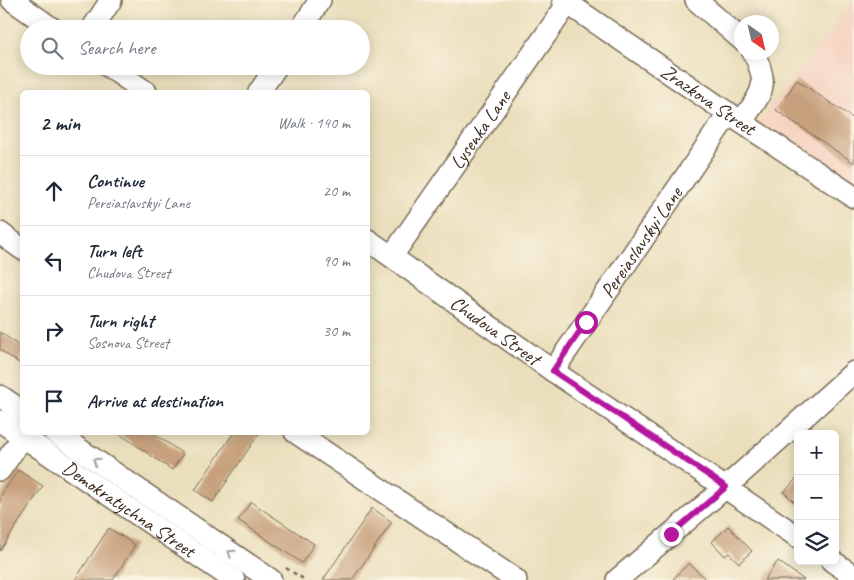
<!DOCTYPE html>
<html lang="en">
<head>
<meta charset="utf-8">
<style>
  :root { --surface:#fff; --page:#f6f6f7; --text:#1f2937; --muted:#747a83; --line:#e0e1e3 }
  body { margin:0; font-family:Caveat,sans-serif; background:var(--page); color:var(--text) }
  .controls { position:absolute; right:15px; bottom:15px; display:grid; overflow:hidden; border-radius:8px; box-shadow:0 2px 12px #0003 }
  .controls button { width:45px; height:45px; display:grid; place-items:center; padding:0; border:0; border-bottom:1px solid var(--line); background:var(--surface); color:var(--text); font:25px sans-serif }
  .compass { position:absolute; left:734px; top:15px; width:45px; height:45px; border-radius:50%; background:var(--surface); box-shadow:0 2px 12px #0003; rotate:146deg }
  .stop { position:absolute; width:15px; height:15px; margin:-11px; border:4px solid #b5179e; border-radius:50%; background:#fff }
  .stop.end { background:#b5179e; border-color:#fff; box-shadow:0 1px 5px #0008 }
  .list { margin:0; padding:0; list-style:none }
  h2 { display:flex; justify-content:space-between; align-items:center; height:65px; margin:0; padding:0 20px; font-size:21px }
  h2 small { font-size:16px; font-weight:400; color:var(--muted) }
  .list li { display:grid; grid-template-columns:32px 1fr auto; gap:15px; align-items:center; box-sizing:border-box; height:70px; padding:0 20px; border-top:1px solid var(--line) }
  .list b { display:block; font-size:19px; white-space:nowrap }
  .list p { margin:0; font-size:16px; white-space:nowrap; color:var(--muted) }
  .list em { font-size:16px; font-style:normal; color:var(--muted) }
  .icon { flex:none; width:28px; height:28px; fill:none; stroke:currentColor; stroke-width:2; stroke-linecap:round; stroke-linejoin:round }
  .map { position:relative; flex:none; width:854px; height:580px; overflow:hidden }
  .search { position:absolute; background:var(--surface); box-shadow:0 2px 12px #0003; left:20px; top:20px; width:350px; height:55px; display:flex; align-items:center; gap:12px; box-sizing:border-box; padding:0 18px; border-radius:28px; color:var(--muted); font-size:19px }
  .panel { position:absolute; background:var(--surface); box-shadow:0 2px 12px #0003; left:20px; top:90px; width:350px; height:345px; border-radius:8px }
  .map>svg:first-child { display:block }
  .built { fill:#f5d3c1 }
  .building { fill:#c7a17d }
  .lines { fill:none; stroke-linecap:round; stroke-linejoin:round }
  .minor-casing { stroke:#786955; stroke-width:24 }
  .path { stroke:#786955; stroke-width:2.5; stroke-dasharray:4 4; stroke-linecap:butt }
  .minor { stroke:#fff; stroke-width:21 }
  .oneway { stroke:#a79f9a }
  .route { stroke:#b5179e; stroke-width:6 }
  .labels { text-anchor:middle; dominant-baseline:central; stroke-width:4.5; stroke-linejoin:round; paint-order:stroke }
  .street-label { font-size:20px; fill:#3b2a1e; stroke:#fcf5e5 }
</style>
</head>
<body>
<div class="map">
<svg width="854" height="580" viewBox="0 0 854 580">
  <rect width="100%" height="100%" fill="#fcf5e5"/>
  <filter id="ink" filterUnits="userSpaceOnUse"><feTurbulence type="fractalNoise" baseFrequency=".02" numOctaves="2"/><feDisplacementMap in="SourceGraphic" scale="10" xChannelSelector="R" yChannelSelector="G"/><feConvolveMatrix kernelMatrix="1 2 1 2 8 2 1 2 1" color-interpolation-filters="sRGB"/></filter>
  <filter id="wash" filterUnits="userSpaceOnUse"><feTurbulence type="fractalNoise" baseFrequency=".0096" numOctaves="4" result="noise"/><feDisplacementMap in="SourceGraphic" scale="20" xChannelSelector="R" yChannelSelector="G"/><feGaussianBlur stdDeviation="1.12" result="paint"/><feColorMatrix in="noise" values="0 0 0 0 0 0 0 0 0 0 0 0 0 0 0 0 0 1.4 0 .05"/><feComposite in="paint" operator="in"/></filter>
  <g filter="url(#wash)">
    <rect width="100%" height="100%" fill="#eadfbc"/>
    <path class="built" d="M 854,1 L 854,189 L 757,124 Z"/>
    <g id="blocks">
      <path class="building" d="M 797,80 L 854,119 L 854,163 L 776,110 Z
        M 0,332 L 22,348 L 22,365 L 0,350 Z
        M 117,432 L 152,432 L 183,454 L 172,470 Z
        M 234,432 L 260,432 L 213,502 L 195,490 Z
        M 18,470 L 43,486 L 0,551 L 0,497 Z
        M 798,477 L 798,506 L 784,492 Z
        M 251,502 L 314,544 L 302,563 L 238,520 Z
        M 372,508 L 392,522 L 352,580 L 323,580 Z
        M 728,526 L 752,551 L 739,563 L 729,553 L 725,556 L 712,542 Z
        M 109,528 L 135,545 L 113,580 L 75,580 Z
        M 778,561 L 804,580 L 764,580 Z
        M 689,563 L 706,580 L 672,580 Z"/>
    </g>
  </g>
  <g filter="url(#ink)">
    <use href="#blocks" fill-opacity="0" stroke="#786955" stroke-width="1"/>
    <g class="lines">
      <g class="minor-casing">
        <g id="minor">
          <path d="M 12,0 L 53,29"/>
          <path id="s1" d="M 563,0 L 741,122 L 854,197"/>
          <path d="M 696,0 L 742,40"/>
          <path d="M 92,29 L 111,0"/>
          <path d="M 301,29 L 320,0"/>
          <path d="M 108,66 L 146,92"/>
          <path d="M 259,92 L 277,66"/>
          <path d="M 741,122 C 761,94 771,86 753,52"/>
          <path d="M 0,233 L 22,249"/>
          <path id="s2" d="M 368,240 L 553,371 L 798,537"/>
          <path id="s3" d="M 392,256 L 568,3"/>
          <path id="s4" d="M 553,371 L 729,113"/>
          <path d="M 0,396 L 22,411"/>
          <path id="s5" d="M 0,421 L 234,580"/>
          <path d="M 54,432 L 271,580"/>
          <path d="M 295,432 L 516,580"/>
          <path d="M 0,470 L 26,432"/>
          <path d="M 832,561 L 854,576"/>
          <path d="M 617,580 L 726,487 L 854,372"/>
        </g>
      </g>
      <path class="path" d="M 286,568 L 305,580"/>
      <use href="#minor" class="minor"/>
    </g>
    <defs><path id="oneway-chevron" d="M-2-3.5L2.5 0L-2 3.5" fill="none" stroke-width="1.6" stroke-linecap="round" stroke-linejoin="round" transform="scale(1.25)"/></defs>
    <g class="oneway">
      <use href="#oneway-chevron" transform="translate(96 461) rotate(-146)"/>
      <use href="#oneway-chevron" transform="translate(231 553) rotate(-146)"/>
    </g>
  </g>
  <g class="lines" filter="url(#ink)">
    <path class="route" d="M 586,322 L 553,371 L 726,487 L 671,534"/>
  </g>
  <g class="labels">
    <g class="street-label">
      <text stroke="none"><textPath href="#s1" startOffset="176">Zrazkova Street</textPath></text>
      <text stroke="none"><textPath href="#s3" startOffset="154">Lysenka Lane</textPath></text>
      <text stroke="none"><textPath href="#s4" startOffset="156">Pereiaslavskyi Lane</textPath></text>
      <text stroke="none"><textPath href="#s2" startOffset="156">Chudova Street</textPath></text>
      <text stroke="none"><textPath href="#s5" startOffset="156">Demokratychna Street</textPath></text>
    </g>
  </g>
</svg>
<div class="controls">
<button>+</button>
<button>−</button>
<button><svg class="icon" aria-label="layers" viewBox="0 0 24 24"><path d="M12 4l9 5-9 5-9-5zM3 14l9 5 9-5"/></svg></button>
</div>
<svg class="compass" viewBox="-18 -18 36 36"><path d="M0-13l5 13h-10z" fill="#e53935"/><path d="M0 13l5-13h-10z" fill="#747a83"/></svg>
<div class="stop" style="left:586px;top:322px"></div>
<div class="stop end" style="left:671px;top:534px"></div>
<div class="search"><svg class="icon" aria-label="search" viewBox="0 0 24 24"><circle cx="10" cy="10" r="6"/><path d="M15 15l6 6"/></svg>Search here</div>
<section class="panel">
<h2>2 min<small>Walk · 140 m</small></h2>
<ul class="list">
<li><svg class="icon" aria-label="ahead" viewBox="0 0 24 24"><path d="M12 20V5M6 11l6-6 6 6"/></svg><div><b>Continue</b><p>Pereiaslavskyi Lane</p></div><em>20 m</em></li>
<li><svg class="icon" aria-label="left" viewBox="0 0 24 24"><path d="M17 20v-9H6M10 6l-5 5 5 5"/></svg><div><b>Turn left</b><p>Chudova Street</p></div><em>90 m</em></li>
<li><svg class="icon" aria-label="right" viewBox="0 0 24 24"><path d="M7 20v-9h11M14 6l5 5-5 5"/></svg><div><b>Turn right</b><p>Sosnova Street</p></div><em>30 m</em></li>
<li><svg class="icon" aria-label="arrive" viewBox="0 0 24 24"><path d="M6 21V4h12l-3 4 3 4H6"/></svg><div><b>Arrive at destination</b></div></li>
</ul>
</section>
</div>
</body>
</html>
